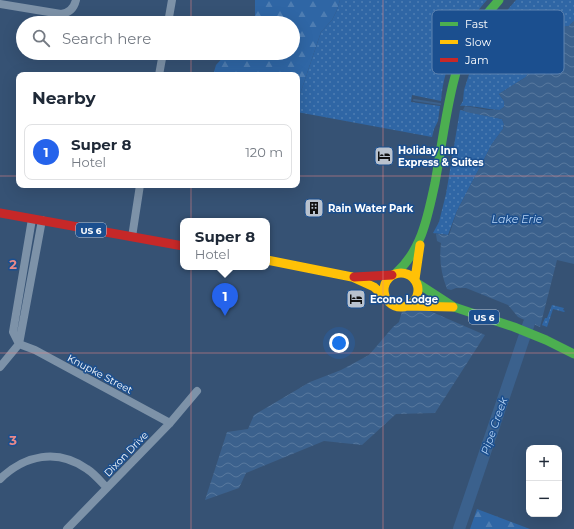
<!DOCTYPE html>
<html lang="en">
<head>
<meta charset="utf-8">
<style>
  :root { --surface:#fff; --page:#f6f6f7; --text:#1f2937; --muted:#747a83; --line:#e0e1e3; --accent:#2563eb }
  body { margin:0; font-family:Montserrat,sans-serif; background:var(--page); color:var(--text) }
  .controls { position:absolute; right:12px; bottom:12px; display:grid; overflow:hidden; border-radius:8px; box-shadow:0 4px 16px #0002 }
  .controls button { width:36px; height:36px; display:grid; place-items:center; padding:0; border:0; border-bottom:1px solid var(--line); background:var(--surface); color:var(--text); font:20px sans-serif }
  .you { position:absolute; left:339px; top:343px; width:14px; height:14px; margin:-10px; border:3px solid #fff; border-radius:50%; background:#1a73e8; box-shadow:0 0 0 6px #1a73e833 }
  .badge { display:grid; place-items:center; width:26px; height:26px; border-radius:50%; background:var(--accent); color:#fff; font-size:13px; font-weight:700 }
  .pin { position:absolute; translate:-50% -33px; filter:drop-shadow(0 1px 2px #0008) }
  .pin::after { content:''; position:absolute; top:21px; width:14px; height:12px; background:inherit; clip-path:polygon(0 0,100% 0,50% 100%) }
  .popup { position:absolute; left:180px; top:218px; width:90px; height:52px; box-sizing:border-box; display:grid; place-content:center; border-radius:8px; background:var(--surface); filter:drop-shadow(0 1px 3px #0005); font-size:13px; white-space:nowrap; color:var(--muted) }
  .popup b { font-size:15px; color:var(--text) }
  .popup::after { content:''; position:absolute; left:50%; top:100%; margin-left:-8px; border:8px solid transparent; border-top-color:var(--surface) }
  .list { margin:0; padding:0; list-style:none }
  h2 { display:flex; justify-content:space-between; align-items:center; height:52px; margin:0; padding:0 16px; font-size:17px }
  h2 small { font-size:13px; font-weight:400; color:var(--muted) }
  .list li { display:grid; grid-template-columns:26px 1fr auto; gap:12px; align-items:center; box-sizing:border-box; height:56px; margin:0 8px 8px; padding:0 8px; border:1px solid var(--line); border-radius:8px }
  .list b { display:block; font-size:15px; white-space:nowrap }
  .list p { margin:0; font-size:13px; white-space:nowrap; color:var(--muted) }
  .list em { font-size:13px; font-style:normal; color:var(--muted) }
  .icon { flex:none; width:22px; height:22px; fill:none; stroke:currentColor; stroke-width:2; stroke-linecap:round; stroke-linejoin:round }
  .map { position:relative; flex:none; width:574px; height:529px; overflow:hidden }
  .search { position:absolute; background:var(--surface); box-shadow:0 4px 16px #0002; left:16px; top:16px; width:284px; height:44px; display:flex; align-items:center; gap:10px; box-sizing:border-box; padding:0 14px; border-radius:22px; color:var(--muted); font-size:15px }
  .panel { position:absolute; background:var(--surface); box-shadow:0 4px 16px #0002; left:16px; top:72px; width:284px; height:116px; border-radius:8px }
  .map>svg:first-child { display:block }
  .green { fill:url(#green-dots) }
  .forest { fill:url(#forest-firs) }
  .water { fill:url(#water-waves) }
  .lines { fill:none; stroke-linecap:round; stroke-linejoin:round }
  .stream { stroke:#3b618d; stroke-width:2 }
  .river { stroke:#3b618d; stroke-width:12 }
  .street { stroke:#7d92a8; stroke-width:8 }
  .fast { stroke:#4caf50; stroke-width:9 }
  .slow { stroke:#ffc107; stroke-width:9 }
  .jam { stroke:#c62828; stroke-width:9 }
  .grid { fill:none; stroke:#e88989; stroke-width:1; stroke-opacity:0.55 }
  .labels { text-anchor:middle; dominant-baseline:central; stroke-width:3; stroke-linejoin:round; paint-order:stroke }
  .shield { fill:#1b4f8f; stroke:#bbcadd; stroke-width:1 }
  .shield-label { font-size:9px; font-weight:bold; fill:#fff }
  .poi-label { font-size:10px; font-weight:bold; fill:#fff; stroke:#1b4f8f; text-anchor:start }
  .street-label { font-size:10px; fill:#fff; stroke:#1b4f8f }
  .water-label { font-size:11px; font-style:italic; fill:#b5d3f5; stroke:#1b4f8f }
  .key { fill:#1b4f8f; stroke:#5f84b1; stroke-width:1 }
  .key-label { font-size:11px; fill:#fff }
  .grid-label { font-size:13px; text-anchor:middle; font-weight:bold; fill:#e88989; stroke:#1b4f8f; stroke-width:3; stroke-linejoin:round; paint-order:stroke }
</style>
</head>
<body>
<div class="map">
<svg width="574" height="529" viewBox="0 0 574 529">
  <defs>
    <pattern id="green-dots" width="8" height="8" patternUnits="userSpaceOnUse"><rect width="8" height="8" fill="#2f66a5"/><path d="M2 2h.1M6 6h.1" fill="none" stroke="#4e7db2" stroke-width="1.8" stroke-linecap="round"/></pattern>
    <pattern id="forest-firs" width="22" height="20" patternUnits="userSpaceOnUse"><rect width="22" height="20" fill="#2f66a5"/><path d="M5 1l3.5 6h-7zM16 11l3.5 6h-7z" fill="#4e7db2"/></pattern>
    <pattern id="water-waves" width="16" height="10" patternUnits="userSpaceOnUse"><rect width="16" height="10" fill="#3b618d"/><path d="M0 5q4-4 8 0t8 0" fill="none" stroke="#58799e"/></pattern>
  </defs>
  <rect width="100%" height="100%" fill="#365274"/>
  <path class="green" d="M 340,0 L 487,0 C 462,28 444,63 441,101 L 412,95 L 411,102 L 440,106 L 438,121 L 434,129 L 432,137 L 297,112 L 297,103 L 321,32 L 332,20 L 337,10 Z
    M 516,0 L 574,0 L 574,21 L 569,26 L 559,28 L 544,38 L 535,61 L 526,77 L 499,94 L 504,101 L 504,107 L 500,110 C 487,110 473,105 460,106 L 463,101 L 464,90 L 472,65 L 484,37 Z
    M 460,110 L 502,119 L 504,124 L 503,129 L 492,144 L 457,211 L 448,235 L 433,233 L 439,222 L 446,194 Z
    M 552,305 L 564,308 L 563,310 L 565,311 L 564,312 L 553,309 L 547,327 L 542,325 L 545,318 L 547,318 Z"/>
  <path class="forest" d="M 255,0 L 340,0 L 337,10 L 332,20 L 321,32 L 297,103 L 297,75 L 213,75 L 216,65 L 227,53 L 293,53 L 293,23 L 251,23 L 255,19 Z
    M 477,509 L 530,529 L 470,529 Z"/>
  <path class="water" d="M 574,21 L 574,264 L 557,260 L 540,327 L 518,317 L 508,305 L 466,288 L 456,288 L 451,290 L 447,289 C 441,274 439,259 441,243 L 437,241 L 436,234 L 449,235 L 457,211 L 492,144 L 503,129 L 504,124 L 502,119 L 466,112 L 463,110 L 465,106 L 488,110 L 500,110 L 504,107 L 504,101 L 499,94 L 526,77 L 535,61 L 544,38 L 559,27 L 569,26 Z
    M 425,309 L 485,335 L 435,413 L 396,414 L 362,445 L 324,441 L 246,473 L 239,488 L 205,500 L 227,432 L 248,429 L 254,415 L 310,382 L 341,370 L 369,355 L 393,327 L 399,322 L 402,311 Z"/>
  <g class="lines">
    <path class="stream" d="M 414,100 L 440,104"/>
    <path class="river" d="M 459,529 L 529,323"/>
    <path class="street" d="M 0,4 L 61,14 C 70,13 74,8 76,0
      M 168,23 L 172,0
      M 159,75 L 163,53
      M 132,237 L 140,185
      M 19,344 L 35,350 L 170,423
      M 19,344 L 13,332 L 32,219
      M 0,367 L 19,344 L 42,220
      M 0,479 C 25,455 57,448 87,469 C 95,474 101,482 107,488
      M 67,529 L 170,423 L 197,391"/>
    <path class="fast" d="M 396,273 C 422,250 428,215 435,183 C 441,150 445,117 453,84 C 456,72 459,60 464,49 C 471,31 486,15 499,0
      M 417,283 L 454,307 L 514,327 L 546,340 L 574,354"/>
    <path class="slow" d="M 267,260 L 352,277 L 374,287 L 385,297
      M384 290a17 17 0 1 1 34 0a17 17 0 1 1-34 0Z
      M 415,279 L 420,245
      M 406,306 L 453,307"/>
    <path class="jam" d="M 0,213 L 183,246
      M 354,277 L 392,275"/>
  </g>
  <path class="grid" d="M 191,0 L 191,23M 383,0 L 383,529M 191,53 L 191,75M 0,176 L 19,176M 297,176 L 574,176M 191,185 L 191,529M 0,353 L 574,353"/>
  <defs>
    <g id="hotel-square" transform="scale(1)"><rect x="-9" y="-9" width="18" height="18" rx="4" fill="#b9c2ce" stroke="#1b4f8f"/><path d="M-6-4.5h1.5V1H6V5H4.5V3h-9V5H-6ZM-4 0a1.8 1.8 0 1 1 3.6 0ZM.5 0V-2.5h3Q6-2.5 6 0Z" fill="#111"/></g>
    <g id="building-square" transform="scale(1)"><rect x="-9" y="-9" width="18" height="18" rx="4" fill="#b9c2ce" stroke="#1b4f8f"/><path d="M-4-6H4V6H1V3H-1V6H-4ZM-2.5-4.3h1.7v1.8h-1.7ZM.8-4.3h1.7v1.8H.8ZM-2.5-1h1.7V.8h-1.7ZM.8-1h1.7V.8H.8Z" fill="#111"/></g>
  </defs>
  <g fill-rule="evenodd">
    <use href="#hotel-square" x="384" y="156"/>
    <use href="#building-square" x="314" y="208"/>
    <use href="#hotel-square" x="356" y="299"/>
  </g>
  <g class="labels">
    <g class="shield">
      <rect x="76" y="223" width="30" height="14" rx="3"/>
      <rect x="469" y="310" width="30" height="14" rx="3"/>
    </g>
    <g class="shield-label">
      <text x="91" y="230">US 6</text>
      <text x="484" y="317">US 6</text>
    </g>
    <g class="poi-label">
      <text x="398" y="150">Holiday Inn<tspan x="398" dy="12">Express &amp; Suites</tspan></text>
      <text x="328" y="208">Rain Water Park</text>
      <text x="370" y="299">Econo Lodge</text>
    </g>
    <g class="street-label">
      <text transform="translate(100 374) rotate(28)">Knupke Street</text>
      <text transform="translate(126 454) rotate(-46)">Dixon Drive</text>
    </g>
    <g class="water-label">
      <text x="517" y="219">Lake Erie</text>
      <text transform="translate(494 426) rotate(-71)">Pipe Creek</text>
    </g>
  </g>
  <rect x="432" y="10" width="132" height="64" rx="6" class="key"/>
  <rect x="440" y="22" width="18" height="4" fill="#4caf50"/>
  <rect x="440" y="40" width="18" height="4" fill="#ffc107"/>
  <rect x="440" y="58" width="18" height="4" fill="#c62828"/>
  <g class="key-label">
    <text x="465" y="28">Fast</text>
    <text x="465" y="46">Slow</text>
    <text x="465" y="64">Jam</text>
  </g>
  <g class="grid-label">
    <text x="13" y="269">2</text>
    <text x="13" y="445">3</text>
  </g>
</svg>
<div class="controls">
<button>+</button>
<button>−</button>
</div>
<div class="you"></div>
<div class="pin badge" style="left:225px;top:316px">1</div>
<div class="popup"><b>Super 8</b>Hotel</div>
<div class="search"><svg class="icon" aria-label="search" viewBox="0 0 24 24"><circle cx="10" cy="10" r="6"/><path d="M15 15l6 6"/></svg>Search here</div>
<section class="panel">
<h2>Nearby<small></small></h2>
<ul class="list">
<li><span class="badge">1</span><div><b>Super 8</b><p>Hotel</p></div><em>120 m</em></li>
</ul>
</section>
</div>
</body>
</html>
